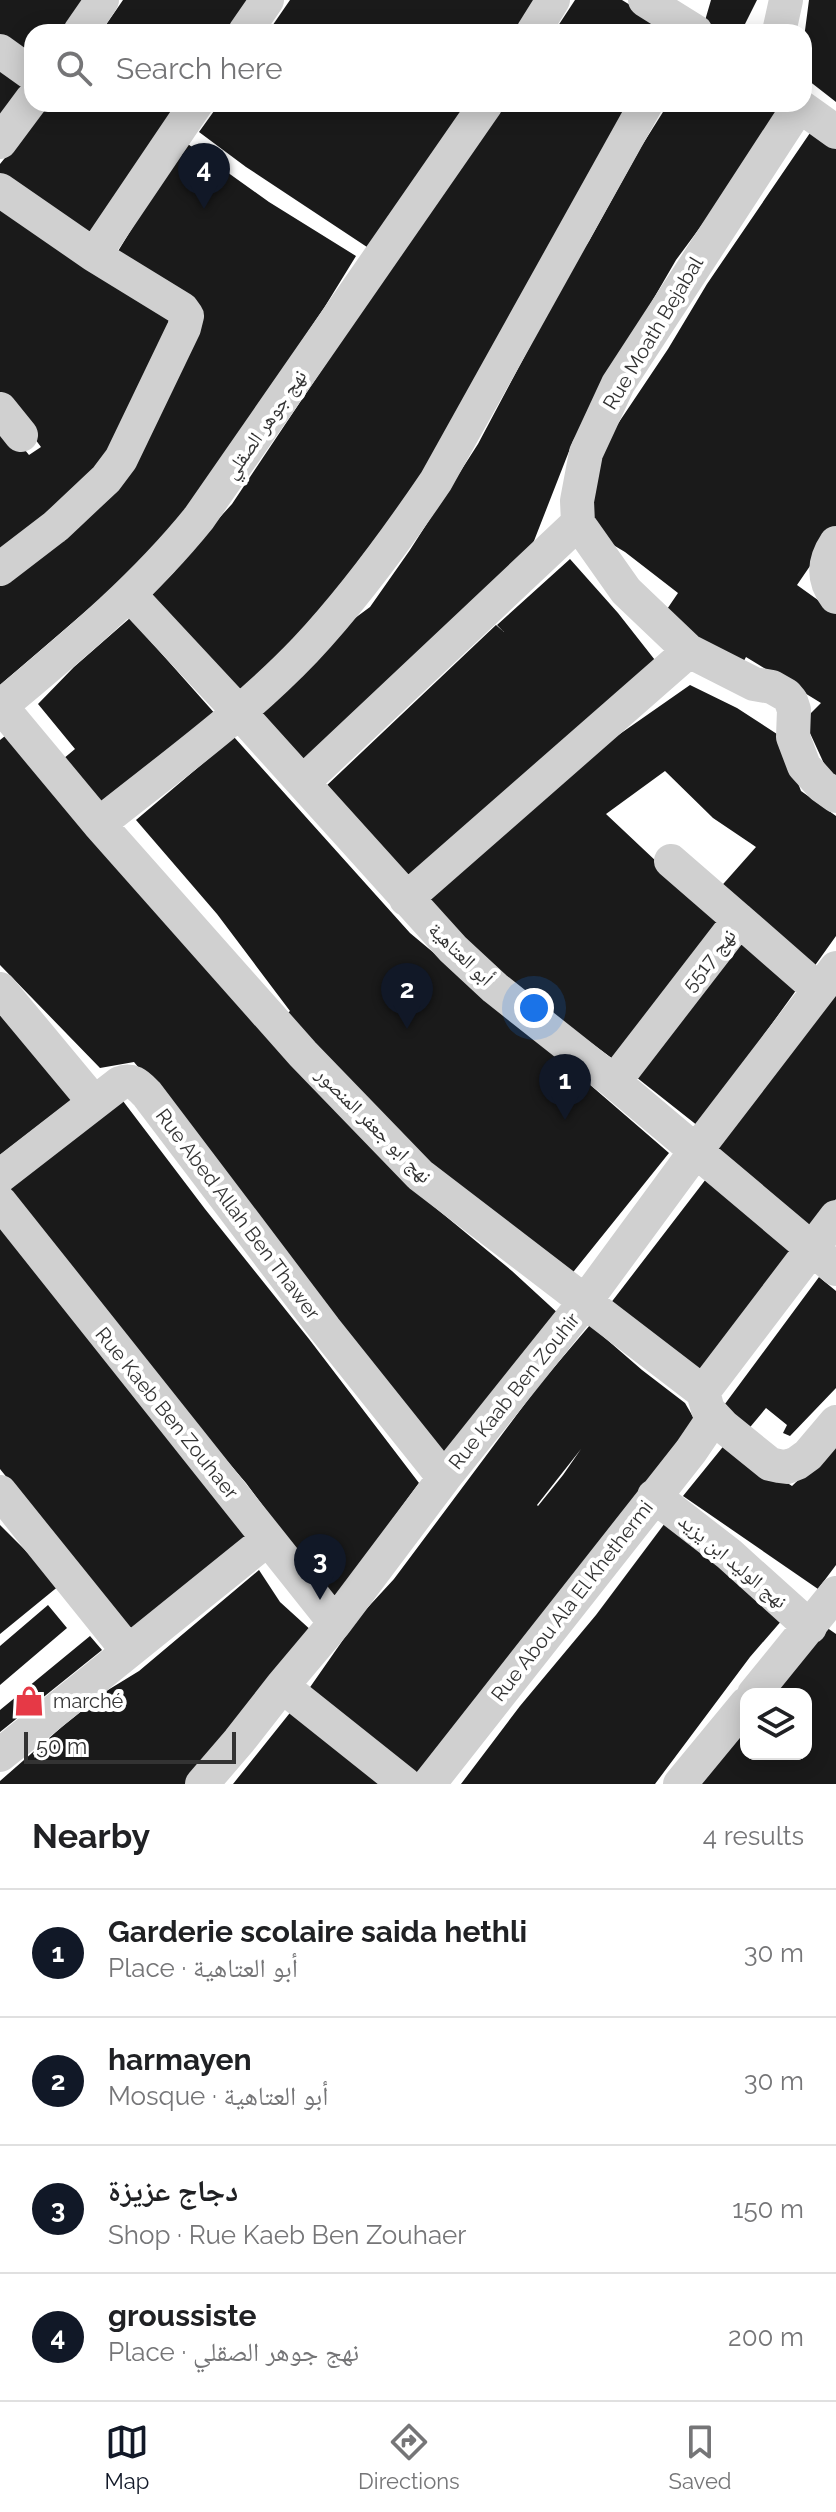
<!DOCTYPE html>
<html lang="en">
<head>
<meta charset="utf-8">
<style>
  :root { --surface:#fff; --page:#f6f6f6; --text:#202124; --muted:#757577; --line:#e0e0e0; --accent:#111827 }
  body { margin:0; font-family:Raleway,"Noto Naskh Arabic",sans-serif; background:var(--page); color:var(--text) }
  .controls { position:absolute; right:24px; bottom:24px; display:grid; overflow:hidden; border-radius:16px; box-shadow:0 4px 20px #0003 }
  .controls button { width:72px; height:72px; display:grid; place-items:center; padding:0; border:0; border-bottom:2px solid var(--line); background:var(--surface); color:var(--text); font:40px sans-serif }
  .scale { position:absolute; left:24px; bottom:20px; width:212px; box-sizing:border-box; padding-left:8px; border:4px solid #333; border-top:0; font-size:22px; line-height:28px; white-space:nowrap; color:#333; -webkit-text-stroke:6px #fff; paint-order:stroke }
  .you { position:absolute; left:534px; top:1008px; width:28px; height:28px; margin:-20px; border:6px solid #fff; border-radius:50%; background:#1a73e8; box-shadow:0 0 0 12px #1a73e833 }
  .badge { display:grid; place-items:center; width:52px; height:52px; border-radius:50%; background:var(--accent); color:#fff; font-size:26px; font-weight:700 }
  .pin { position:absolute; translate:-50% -66px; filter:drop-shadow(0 2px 4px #0008) }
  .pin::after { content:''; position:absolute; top:42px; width:28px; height:24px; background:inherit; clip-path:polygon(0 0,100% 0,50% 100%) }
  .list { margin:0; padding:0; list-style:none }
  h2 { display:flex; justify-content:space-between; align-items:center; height:104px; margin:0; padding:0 32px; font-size:34px }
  h2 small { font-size:26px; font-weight:400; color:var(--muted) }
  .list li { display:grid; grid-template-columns:52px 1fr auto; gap:24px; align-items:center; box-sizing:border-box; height:128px; padding:0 32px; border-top:2px solid var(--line) }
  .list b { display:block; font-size:30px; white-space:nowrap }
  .list p { margin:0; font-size:26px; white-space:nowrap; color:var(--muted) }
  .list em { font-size:26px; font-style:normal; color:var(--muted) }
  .icon { flex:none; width:44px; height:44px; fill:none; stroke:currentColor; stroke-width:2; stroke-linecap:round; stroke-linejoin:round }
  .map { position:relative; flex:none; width:836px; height:1784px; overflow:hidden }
  .search { position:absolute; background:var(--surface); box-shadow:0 4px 20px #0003; left:24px; right:24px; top:24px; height:88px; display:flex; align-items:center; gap:20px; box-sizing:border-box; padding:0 28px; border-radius:24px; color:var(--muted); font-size:30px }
  .sheet { height:616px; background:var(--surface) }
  nav { display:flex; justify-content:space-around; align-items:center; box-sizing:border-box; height:112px; border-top:2px solid var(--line); background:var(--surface); font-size:22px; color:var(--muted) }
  nav a { display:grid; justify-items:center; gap:4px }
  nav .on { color:var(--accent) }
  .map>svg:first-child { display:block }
  .building { fill:#1a1a1a; fill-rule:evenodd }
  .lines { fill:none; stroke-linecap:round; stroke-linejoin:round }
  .street { stroke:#d0d0d0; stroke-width:34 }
  .labels { text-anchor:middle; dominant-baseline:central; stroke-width:8; stroke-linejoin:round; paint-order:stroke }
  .street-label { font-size:20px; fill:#333; stroke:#fff }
  .poi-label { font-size:20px; fill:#333; stroke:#fff; text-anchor:start }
</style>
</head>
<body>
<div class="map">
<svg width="836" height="1784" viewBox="0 0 836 1784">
  <rect width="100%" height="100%" fill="#fff"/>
  <path class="building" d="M 0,0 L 91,0 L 68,32 L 32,32 L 32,62 L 0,40 Z
    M 123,0 L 253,0 L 231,32 L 101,32 Z
    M 290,0 L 545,0 L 524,32 L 268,32 Z
    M 575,0 L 622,0 L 674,32 L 554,32 Z
    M 711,0 L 757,0 L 741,32 L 719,32 L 704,24 Z
    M 809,0 L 836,0 L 836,102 L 804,77 L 804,38 Z
    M 0,61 L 30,81 L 0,120 Z
    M 49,104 L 186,104 L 84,242 L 0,177 L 0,164 Z
    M 219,104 L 477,104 L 373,251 L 246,167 L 199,132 Z
    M 505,104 L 631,104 L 415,487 L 295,644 L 237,696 L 148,599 L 174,572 L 193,547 L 232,504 L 337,347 Z
    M 668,104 L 786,104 L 721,199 L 676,260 L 633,334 L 573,441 L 532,546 L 300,764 L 252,713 L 343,627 L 370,607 L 410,550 L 478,444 L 573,265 L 589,241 L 641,147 Z
    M 812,130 L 836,146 L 836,528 L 797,585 L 836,613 L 836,777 L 826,768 L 804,720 L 821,703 L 746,657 L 738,672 L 661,618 L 678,593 L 625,552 L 600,537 L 589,525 L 603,446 L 668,349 L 707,284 Z
    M 185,142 L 269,202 L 356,256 L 324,308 L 180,522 L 128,575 L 0,685 L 0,581 L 57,536 L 65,542 L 59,536 L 202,313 L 112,261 Z
    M 0,205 L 178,322 L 104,466 L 0,561 L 0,419 L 29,455 L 41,447 L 0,392 Z
    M 570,559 L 618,613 L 662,669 L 402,884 L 324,788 L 496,625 L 504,632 L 497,625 Z
    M 130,618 L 217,716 L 101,813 L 57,764 L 75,749 L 38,704 L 74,667 Z
    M 690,685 L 737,708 L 780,736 L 801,791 L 836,816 L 836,936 L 811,971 L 717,891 L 756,847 L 713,818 L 665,771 L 606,814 L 727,928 L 613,1059 L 538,1004 L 472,945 L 427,899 L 564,773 Z
    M 5,736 L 426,1200 L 512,1271 L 561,1316 L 440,1458 L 182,1120 L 134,1062 L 100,1068 L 0,965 L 0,740 Z
    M 234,737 L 410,933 L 537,1039 L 669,1153 L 570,1276 L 466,1204 L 281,1019 L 290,1011 L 217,914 L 136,820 Z
    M 740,941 L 797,989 L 698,1126 L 631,1073 Z
    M 836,978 L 836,1199 L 811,1231 L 704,1150 Z
    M 0,1015 L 74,1098 L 0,1155 Z
    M 123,1101 L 205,1209 L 309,1339 L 419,1483 L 333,1601 L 246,1483 L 198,1427 L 8,1189 Z
    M 706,1179 L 797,1251 L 701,1373 L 610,1304 Z
    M 0,1225 L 253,1536 L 132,1633 L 0,1469 Z
    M 819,1277 L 836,1291 L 836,1388 L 790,1436 L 783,1433 L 787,1425 L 766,1408 L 746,1432 L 719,1412 Z
    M 590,1325 L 642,1370 L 685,1403 L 696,1422 L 421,1784 L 306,1693 L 359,1617 L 394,1579 L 539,1385 ZM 581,1449 L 563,1475 L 538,1506 L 537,1505 Z
    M 836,1436 L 836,1565 L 818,1589 L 683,1496 L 726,1443 L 792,1486 L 813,1466 Z
    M 671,1515 L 796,1604 L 750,1657 L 655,1784 L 461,1784 L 520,1706 L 596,1615 Z
    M 0,1525 L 60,1585 L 0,1634 Z
    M 259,1570 L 280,1602 L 313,1632 L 191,1784 L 0,1784 L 0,1781 L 64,1725 L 108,1690 L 139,1671 Z
    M 48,1605 L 67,1628 L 0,1685 L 0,1646 Z
    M 823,1625 L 836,1634 L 836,1784 L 698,1784 L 746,1726 L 746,1754 L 806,1754 L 806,1694 L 774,1694 Z
    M 90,1636 L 102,1650 L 0,1732 L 0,1710 Z
    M 293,1709 L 392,1784 L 233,1784 Z"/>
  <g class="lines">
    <path class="street" d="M 645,0 L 696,32
      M 80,32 L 102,0
      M 245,32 L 267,0
      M 533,32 L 553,0
      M 779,32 L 786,0
      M 0,51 L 32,74
      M 797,104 L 836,132
      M 799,106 L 618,384 L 586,453 L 577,501 L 578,523 L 626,591 L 689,651 L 754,684 L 772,687 L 786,695 L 791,701 L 794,710 L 793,737 L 804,766 L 822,786 L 836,796
      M 0,142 L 32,99
      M 0,190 L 94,255 L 182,309 L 187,316 L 184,328 L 121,459 L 106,479 L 56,526 L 0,569
      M 94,255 L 196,104
      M 0,409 L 21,435
      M 836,543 C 824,561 822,579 836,597
      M 130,595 L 239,712 L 453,949 L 495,988 L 614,1082 L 836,1269
      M 0,705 L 99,824 L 303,1054 L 420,1175 L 703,1392 L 708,1410 L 723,1426 L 770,1464 L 779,1466 L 787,1467 L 797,1463 L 808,1455 L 836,1422
      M 0,707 C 70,648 141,590 199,518 L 486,104
      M 303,782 L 578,523
      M 99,824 C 169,768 243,715 305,650 C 354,598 396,540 436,481 L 646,104
      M 671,861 L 739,920
      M 406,899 L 689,651
      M 0,989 L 94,1102
      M 614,1082 L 739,920 L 819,990
      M 0,1176 L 120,1083 C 133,1078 139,1086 147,1094 L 325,1329 L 444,1478
      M 0,1202 L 335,1623
      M 703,1392 L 836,1217
      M 0,1492 L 128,1651
      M 654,1496 L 729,1554 L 810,1627
      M 754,1694 L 836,1593
      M 0,1755 L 268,1539
      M 202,1784 L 239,1741 L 282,1686
      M 405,1784 L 282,1686 L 335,1623 L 444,1478 L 584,1303 L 695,1152 L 836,968
      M 429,1784 L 691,1451 L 714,1417
      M 680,1784 L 746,1704"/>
  </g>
  <defs>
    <g id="shop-bare" transform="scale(2.4)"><path d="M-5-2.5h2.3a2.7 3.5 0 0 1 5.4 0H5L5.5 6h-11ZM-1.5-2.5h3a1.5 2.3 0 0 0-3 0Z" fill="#e63946" stroke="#fff" stroke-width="2.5" paint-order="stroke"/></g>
  </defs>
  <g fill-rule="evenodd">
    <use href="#shop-bare" x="29" y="1701"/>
  </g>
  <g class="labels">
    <g class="street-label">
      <text transform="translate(653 333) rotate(-59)">Rue Moath Bejabal</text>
      <text transform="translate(265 424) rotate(-55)">نهج جوهر الصقلي</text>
      <text transform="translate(461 954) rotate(44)">أبو العتاهية</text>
      <text transform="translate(709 960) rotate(-52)">نهج 5517</text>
      <text transform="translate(374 1125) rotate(45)">نهج ابو جعفر المنصور</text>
      <text transform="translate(238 1214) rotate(53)">Rue Abed Allah Ben Thawer</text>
      <text transform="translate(514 1391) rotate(-51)">Rue Kaab Ben Zouhir</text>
      <text transform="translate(167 1413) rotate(51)">Rue Kaeb Ben Zouhaer</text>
      <text transform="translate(733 1561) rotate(40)">نهج الوليد ابن يزيد</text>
      <text transform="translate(572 1601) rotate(-52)">Rue Abou Ala El Khethermi</text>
    </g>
    <g class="poi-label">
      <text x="53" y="1701">marché</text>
    </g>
  </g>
</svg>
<div class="controls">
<button><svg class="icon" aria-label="layers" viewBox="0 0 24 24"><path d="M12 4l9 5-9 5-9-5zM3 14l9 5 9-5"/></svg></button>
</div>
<div class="scale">50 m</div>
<div class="you"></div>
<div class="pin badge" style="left:565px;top:1120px">1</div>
<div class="pin badge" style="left:407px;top:1029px">2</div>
<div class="pin badge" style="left:320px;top:1600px">3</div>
<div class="pin badge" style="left:204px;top:209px">4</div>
<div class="search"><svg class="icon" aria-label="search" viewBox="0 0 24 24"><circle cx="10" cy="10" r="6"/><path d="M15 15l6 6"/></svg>Search here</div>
</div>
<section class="sheet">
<h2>Nearby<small>4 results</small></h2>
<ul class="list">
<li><span class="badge">1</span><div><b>Garderie scolaire saida hethli</b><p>Place · أبو العتاهية</p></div><em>30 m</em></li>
<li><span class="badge">2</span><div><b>harmayen</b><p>Mosque · أبو العتاهية</p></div><em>30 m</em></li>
<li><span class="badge">3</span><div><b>دجاج عزيزة</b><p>Shop · Rue Kaeb Ben Zouhaer</p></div><em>150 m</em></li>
<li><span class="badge">4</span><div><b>groussiste</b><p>Place · نهج جوهر الصقلي</p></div><em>200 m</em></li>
</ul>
</section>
<nav>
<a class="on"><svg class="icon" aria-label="map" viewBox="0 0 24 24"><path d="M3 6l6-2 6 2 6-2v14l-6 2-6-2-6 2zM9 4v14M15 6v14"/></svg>Map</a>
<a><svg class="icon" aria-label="directions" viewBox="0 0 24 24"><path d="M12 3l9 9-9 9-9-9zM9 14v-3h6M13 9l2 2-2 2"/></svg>Directions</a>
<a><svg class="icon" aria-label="saved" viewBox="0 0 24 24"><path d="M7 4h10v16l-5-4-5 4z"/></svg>Saved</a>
</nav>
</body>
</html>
